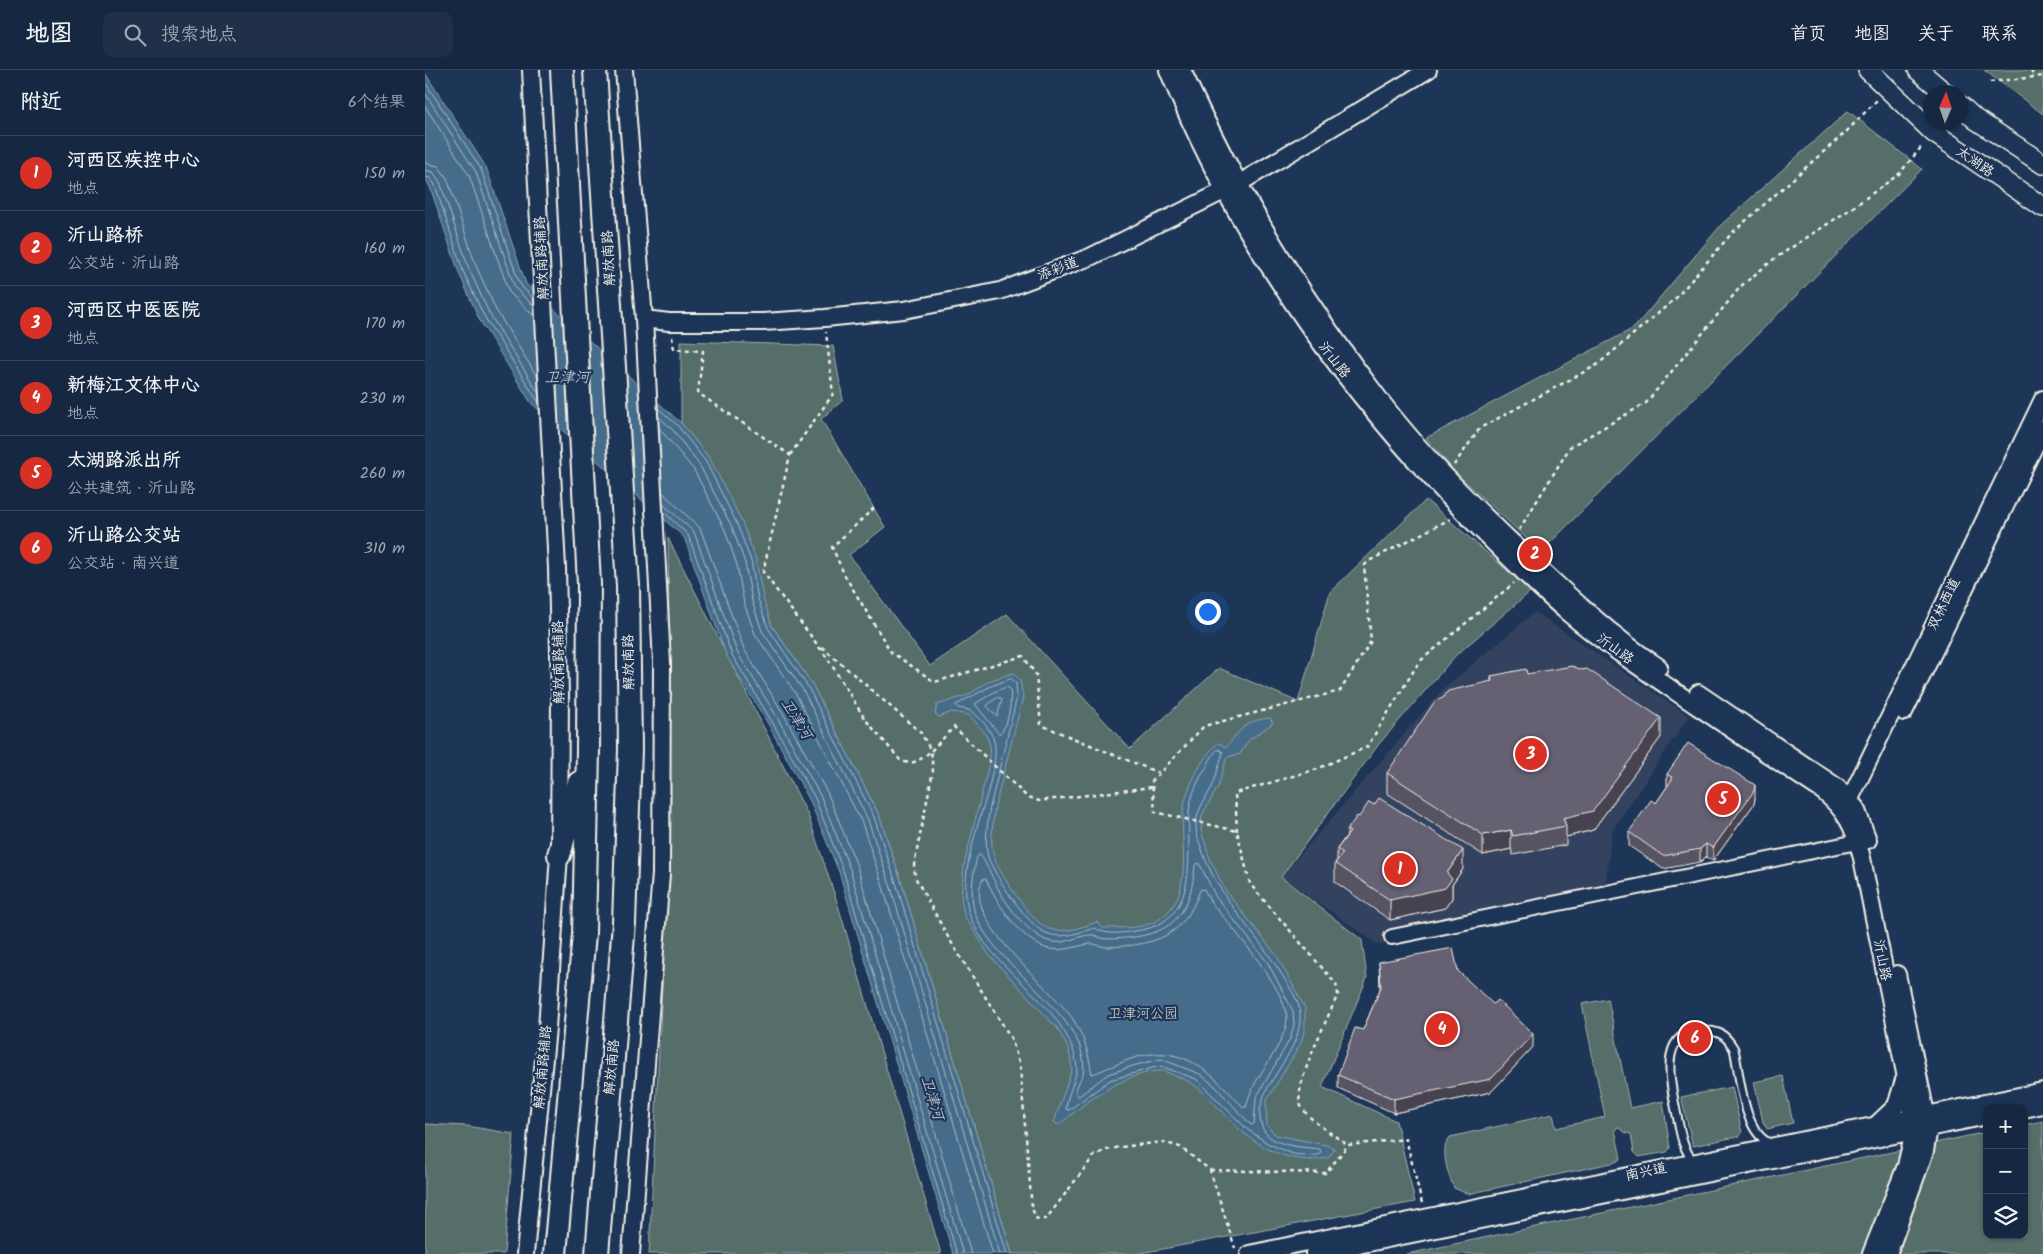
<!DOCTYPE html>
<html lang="zh">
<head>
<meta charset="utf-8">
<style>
  :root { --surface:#162841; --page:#1f3048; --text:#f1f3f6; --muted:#9ea6b1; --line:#35445a; --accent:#d93025 }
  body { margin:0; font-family:Kalam,"LXGW WenKai TC",sans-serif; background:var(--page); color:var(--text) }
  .controls { position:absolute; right:15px; bottom:15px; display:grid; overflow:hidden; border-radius:10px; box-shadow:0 1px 4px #0004 }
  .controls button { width:45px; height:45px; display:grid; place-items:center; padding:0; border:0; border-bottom:1px solid var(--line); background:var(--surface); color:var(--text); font:25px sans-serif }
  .compass { position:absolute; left:1498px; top:15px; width:45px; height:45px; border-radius:50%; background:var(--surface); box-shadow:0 1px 4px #0004; rotate:2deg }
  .you { position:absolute; left:782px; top:541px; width:18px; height:18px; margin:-12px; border:4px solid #fff; border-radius:50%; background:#1a73e8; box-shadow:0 0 0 8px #1a73e833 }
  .badge { display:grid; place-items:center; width:32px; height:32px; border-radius:50%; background:var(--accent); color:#fff; font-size:16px; font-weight:700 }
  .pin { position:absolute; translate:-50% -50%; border:2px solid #fff; box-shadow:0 1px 5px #0006 }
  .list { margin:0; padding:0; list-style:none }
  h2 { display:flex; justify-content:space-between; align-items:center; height:65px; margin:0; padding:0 20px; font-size:21px }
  h2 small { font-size:16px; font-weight:400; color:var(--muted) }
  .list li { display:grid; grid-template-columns:32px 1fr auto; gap:15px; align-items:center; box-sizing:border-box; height:75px; padding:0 20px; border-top:1px solid var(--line) }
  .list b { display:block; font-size:19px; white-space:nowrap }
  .list p { margin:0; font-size:16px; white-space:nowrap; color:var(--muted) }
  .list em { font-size:16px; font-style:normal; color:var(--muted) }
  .icon { flex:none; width:28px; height:28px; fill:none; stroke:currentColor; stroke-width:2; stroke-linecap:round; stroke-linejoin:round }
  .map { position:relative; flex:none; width:1618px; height:1184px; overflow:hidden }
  header { display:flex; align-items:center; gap:30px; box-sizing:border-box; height:70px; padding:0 25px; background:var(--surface); border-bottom:1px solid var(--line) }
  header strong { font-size:24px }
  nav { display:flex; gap:28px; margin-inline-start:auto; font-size:18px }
  .search { width:350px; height:45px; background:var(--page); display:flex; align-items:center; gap:12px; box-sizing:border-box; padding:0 18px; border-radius:10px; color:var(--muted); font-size:19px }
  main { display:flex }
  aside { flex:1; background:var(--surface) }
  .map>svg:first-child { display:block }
  .built { fill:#33425f }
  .green { fill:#556e6a; stroke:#a4b0a9 }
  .water { fill:#446d8b; stroke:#8aa2b0 }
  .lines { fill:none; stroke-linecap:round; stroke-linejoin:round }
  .shore { stroke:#aebcc3; stroke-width:1 }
  .service-casing { stroke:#f4f1e8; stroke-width:11 }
  .minor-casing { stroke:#f4f1e8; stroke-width:18 }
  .tertiary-casing { stroke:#f4f1e8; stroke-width:20 }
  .secondary-casing { stroke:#f4f1e8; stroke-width:22 }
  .trunk-casing { stroke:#f4f1e8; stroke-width:26 }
  .path { stroke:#f4f1e8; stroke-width:2.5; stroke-dasharray:4 4; stroke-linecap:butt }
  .service { stroke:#1d3557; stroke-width:7 }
  .minor { stroke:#1d3557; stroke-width:14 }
  .tertiary { stroke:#1d3557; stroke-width:16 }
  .secondary { stroke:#1d3557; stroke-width:19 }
  .trunk { stroke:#1d3557; stroke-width:22 }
  .wall { fill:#575362; stroke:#f4f1e8 }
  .shaded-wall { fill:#474350; stroke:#f4f1e8 }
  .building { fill:#656072; stroke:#f4f1e8 }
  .labels { text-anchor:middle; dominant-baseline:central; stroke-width:4.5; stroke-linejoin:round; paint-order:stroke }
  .street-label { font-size:14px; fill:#f4f1e8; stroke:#1d3557 }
  .park-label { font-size:14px; fill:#bcc3bc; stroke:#1d3557 }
  .water-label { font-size:15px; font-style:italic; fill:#b6c3c7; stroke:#1d3557 }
</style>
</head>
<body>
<header>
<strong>地图</strong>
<div class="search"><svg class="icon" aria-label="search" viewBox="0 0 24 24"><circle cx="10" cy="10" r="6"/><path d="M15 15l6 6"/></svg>搜索地点</div>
<nav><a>首页</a><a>地图</a><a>关于</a><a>联系</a></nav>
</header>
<main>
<aside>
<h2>附近<small>6个结果</small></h2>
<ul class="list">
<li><span class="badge">1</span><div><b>河西区疾控中心</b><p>地点</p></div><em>150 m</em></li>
<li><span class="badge">2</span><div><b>沂山路桥</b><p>公交站 · 沂山路</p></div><em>160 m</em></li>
<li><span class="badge">3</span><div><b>河西区中医医院</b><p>地点</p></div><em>170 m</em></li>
<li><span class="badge">4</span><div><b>新梅江文体中心</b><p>地点</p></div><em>230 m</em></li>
<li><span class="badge">5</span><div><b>太湖路派出所</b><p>公共建筑 · 沂山路</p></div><em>260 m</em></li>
<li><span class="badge">6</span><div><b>沂山路公交站</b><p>公交站 · 南兴道</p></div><em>310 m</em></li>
</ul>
</aside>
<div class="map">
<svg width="1618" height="1184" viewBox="0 0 1618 1184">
  <rect width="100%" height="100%" fill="#1d3557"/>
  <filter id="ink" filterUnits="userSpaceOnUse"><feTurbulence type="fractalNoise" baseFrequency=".02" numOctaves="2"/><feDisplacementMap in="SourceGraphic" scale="10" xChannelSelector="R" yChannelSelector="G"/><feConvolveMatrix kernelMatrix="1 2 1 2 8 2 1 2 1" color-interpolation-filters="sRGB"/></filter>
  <g filter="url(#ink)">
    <path class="built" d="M 1110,542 L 1264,646 L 1187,761 L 1181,814 L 962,861 L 964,875 L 954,875 L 856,807 L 1018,619 Z"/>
    <path class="green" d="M 1559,0 L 1618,0 L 1618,44 Z
      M 1423,41 L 1497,99 L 1116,482 L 1030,402 L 1001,368 L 1209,258 L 1297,154 Z
      M 256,271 L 408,276 L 418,330 L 396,349 L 460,457 L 424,485 L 505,596 L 582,544 L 705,679 L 794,598 L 873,632 L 905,522 L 1001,430 L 1106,521 L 1030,586 L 954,674 L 856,807 L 937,870 L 942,908 L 897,1017 L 971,1051 L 990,1132 L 711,1184 L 587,1184 L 477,814 L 454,745 L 387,614 L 347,556 L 285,389 L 256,353 Z
      M 243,468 L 383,745 L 413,835 L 516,1184 L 224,1184 L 246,732 Z
      M 1183,929 L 1205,1038 L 1238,1031 L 1245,1078 L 1242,1082 L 1214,1087 L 1209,1082 L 1206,1064 L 1201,1063 L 1193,1057 L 1190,1060 L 1196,1088 L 1191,1092 L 1043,1124 L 1029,1118 C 1023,1105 1014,1078 1025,1067 L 1128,1044 L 1131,1058 L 1180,1047 L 1157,934 Z
      M 1358,1006 L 1368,1053 L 1342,1059 L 1338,1052 L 1329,1012 Z
      M 1307,1017 L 1317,1063 L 1315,1066 L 1268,1076 L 1256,1027 Z
      M 1618,1051 L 1618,1184 L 982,1184 L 1562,1062 L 1562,1165 L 1599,1165 L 1599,1055 Z
      M 0,1054 L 42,1056 L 89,1064 L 79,1184 L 0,1184 Z"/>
    <path class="water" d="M 0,3 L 61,97 L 101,214 L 256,353 L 285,389 L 317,452 L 331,490 L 338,528 L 347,556 L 387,614 L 454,745 L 477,814 L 587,1184 L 528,1184 L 414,802 L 385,731 L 342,652 L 302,587 L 259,467 L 106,333 L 54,249 L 34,203 L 5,117 L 0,108 Z
      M 588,603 L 595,610 L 598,627 L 570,737 C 568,753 565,768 568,783 C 571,800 608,854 624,859 C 641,864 656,857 672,852 L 678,858 C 694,858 717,859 731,851 C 770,830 755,778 758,742 C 760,720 777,687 793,673 L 801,677 C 816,660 820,650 845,648 L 848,653 L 824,670 L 815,684 L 802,687 L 793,717 L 777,745 L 776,760 L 785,789 L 800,820 L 852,886 L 880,938 L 880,957 L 876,973 L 841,1032 L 842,1056 L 851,1065 L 901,1075 L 910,1079 L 903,1088 C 866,1096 832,1077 805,1051 C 786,1031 778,1016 751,1006 C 745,1004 738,1000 733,1001 C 695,1005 662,1031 634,1055 L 629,1052 L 647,999 L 644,980 L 633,959 L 564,885 L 539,845 L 536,827 L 539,795 L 563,698 L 565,675 L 560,663 L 544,645 L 527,642 L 514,647 L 510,644 L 512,635 L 543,625 L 564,611 Z"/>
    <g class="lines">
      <path class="shore" d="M 0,12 L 56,99 L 92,207 L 97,217 L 108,228
        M 0,23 L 51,102 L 90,218 L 109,236
        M 0,36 L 44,105 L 84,222 L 110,247
        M 0,93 L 13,96 L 22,108 L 51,196 L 71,240 L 113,308
        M 0,100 L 8,102 L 15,112 L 44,199 L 64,243 L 114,324
        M 0,107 L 5,108 L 10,115 L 38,201 L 59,246 L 114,333
        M 233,338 L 253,356 L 281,392 L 312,454 L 326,491 L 333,529 L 343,558 L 383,617 L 449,747 L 472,816 L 582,1184
        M 234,347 L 248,360 L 275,396 L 307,457 L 320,493 L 327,531 L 337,561 L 378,620 L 443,750 L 466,818 L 575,1184
        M 234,358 L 269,400 L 300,460 L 312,495 L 319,533 L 330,564 L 371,624 L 437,753 L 459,820 L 568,1184
        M 238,423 L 275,458 L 319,579 L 358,643 L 403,724 L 432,796 L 546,1184
        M 238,434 L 269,462 L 312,582 L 352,647 L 396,727 L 425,799 L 538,1184
        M 239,442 L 263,465 L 307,585 L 346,650 L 390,728 L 418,800 L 532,1184
        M 586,609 L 591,613 L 592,627 L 565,737 C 563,752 559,771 563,787 C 569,805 604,857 621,863 C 638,870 654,862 670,858 C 682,866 697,863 710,861 C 775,853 762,790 764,744 C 764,730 772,712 779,701 C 784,694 786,685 793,679 L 798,682 C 797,686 789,713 787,717 C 779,732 770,742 771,759 C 771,765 774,771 776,777 C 792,828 832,863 859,908 C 865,918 874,931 875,942 C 879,987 823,1019 837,1057 C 845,1077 878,1077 895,1079 L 896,1084 L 887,1086 L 868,1084 L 844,1074 L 823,1060 L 771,1009 L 735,996 L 685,1010 L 644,1040 L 641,1039 C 641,1027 653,1005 652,996 C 643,928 547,894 541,828 C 538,792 555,751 564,717 C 567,704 571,689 570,676 C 569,664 557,648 547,642 C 544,639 537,639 533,638 L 531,635 L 566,616 Z
        M 582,617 L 585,619 C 587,630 584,657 574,664 L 550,634 L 569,622 Z
        M 572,628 L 576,628 L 577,630 L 572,647 L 562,636 Z
        M 555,785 C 563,795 568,810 575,822 C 585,839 599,857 615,867 C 635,880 649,865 667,865 C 672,865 676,869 681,869 C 738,868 765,855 770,795 L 774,793 L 791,827 L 843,893 L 868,941 L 869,955 L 865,969 L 831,1028 L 829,1054 L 826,1055 L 790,1016 L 775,1004 L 736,989 L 711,995 L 683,1004 L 654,1026 L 651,1025 C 650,1018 655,1011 658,1004 C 660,996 657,982 654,974 C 633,927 561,885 549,840 C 545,823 548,803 552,787 Z
        M 558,809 L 561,809 C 573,834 589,860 612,874 C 630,885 647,877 664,874 C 670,873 677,877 683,877 C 729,875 759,868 775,820 L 779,819 L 785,831 C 807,858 853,909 861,942 C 863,950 861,958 858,965 C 848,991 827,1009 821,1037 L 818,1037 C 786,1002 756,971 706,989 C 699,991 669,1004 667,1004 C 663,983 661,970 649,951 C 629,918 534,850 558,809 Z"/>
      <g class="service-casing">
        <path id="service" d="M 1269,1091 C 1256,1079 1255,1057 1251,1041 C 1245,1010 1232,958 1282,961 C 1296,961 1302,967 1309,979 C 1315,1004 1318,1067 1348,1074"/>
      </g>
      <g class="minor-casing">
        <path id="minor" d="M 967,867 L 1427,773"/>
      </g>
      <g class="tertiary-casing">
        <path id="tertiary" d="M 199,0 L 219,249 L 237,593 L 236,804 L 206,1184
          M 743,0 C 815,178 931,338 1068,472 C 1092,496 1117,521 1144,544 C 1184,578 1229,607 1273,637 C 1314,664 1354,693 1396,720 C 1422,741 1429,757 1437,788 L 1480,1003 L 1489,1061 L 1481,1096 L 1446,1184
          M 757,0 C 813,122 877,229 959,335 C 1002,390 1052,440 1103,487 C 1144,526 1187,566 1234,597
          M 219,249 L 244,252 L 338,252 L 400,248 L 479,240 L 575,221 L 665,187 L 813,114 L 1003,0
          M 1273,623 L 1412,717 L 1431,738 L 1443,770
          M 1479,642 L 1618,359
          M 1416,735 L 1425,729 L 1618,329
          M 1599,1039 L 1618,1035
          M 1451,1055 L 1471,1036 L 1479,1010
          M 100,1184 L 122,958 L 134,785 L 135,625 L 132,498 L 106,0
          M 824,1184 L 1618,1021
          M 889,1184 L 1562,1046
          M 1463,1184 L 1500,1081 L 1504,1058 L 1472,904"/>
      </g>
      <g class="secondary-casing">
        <path id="secondary" d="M 1443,0 L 1509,63 L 1618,137
          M 1493,0 L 1519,22
          M 1536,36 L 1550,49 L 1618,94"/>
      </g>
      <g class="trunk-casing">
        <path id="trunk" d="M 170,0 L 203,516 L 205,679 L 199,853 L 172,1184
          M 134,785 L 154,713
          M 130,1184 L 159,864 L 163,681 L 164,514 L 137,0"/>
      </g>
      <path class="path" d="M 1606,0 L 1609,6
        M 1565,12 L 1618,6
        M 247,267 L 249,279 L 278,281 L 273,323 L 365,385 L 338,502 L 403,589 L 440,649 L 475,690 C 488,697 496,689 506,681 L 508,701 L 489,795 L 490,807 L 523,867 L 586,968 L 595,996 L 607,1139 L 612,1149 L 621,1149 L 669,1086 L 681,1080 L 696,1077 L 738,1072 L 755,1077 L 785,1100 L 810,1178
        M 365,385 L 408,324 L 401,262
        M 1029,395 L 1055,358 L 1172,295 L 1251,228 L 1307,163 L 1422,61 L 1452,30
        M 449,438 L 407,477 L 420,506 L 466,582 L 510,612 L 598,586 L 611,605 L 616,655 L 734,703
        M 1094,460 L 1145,377 L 1221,333 L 1316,216 L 1349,189 L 1427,138 L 1474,104 L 1498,75
        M 397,577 L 496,663 L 506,681 L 529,657 L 601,726 L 614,731 L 727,717
        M 812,761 L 810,723 L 892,699 L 942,677 L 994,592 L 1089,513
        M 785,1100 L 901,1103 L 923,1075
        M 997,1133 L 981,1069 L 923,1075 C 908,1064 885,1052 876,1036 C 866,1019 905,944 913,924 L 911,914 L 825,814 L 812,761 L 730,742 L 727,711 L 779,656 L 915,621 L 946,571 L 939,496 L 944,491 L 1025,449"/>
      <use href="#service" class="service"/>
      <use href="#minor" class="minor"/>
      <use href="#tertiary" class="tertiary"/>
      <use href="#secondary" class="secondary"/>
      <use href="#trunk" class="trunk"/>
    </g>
    <path class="wall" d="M 1102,604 L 1236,667 L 1168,760 L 1141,767 L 1141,775 L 1088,785 L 1086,779 L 1058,785 L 962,723 L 962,703 L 1066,612 L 1066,606 Z
      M 1242,704 L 1330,728 L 1329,734 L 1288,791 L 1281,787 L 1275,792 L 1238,799 L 1204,776 L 1204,762 L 1231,733 L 1242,717 Z
      M 922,760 L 1038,799 L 1027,815 L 1027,828 L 1020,838 L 965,850 L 910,812 L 910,793 L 912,790 L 912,779 L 922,765 Z
      M 954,892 L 1033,901 L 1108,977 L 1066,1022 L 969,1043 L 913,1018 L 913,1005 L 938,960 L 955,919 Z"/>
    <path class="shaded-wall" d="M 1236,648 L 1236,667 L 1168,760 L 1141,767 L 1141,756 L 1138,748 Z
      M 1330,715 L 1330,728 L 1329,734 L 1288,791 L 1288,778 Z
      M 1086,760 L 1086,779 L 1058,785 L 1058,765 Z
      M 1281,774 L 1281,787 L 1275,792 L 1275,779 Z
      M 1038,780 L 1038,799 L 1027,815 L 1027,828 L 1020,838 L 965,850 L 965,830 L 1022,803 Z
      M 1108,964 L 1108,977 L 1066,1022 L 969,1043 L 969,1029 Z"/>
    <path class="building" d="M 1147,596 L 1157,600 L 1162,599 L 1236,648 L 1168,741 L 1138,748 L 1141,756 L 1088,766 L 1086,760 L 1058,765 L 962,703 L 1010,631 L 1018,628 L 1023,621 L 1067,611 L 1066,606 L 1101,599 L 1102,604 Z
      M 1263,673 L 1330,715 L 1329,721 L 1288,778 L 1281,774 L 1275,779 L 1238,786 L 1204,762 L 1226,730 L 1231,733 L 1248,708 L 1242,704 Z
      M 954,728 L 1038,780 L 1022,803 L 1027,809 L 1020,818 L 965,830 L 910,793 L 918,783 L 912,779 L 925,762 L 922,760 L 932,746 L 934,747 L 944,732 L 949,735 Z
      M 1028,878 L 1033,901 L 1068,934 L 1073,930 L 1108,964 L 1066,1009 L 969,1029 L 913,1005 L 930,958 L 938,960 L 956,917 L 954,892 Z"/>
  </g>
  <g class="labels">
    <g class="street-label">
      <text transform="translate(1550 92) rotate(35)">太湖路</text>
      <text transform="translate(117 188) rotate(-93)">解放南路辅路</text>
      <text transform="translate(184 188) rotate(-93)">解放南路</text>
      <text transform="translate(633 199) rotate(-21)">添彩道</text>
      <text transform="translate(909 290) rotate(52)">沂山路</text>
      <text transform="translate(1519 534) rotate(-64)">双林西道</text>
      <text transform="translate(1190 579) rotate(36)">沂山路</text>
      <text transform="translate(134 592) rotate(-91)">解放南路辅路</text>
      <text transform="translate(204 592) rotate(-91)">解放南路</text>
      <text transform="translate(1457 890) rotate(79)">沂山路</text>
      <text transform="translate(118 997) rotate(-85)">解放南路辅路</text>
      <text transform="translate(187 997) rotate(-85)">解放南路</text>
      <text transform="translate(1221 1102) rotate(-12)">南兴道</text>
    </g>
    <g class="park-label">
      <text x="718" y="944">卫津河公园</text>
    </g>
    <g class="water-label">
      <text x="142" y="308">卫津河</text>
      <text transform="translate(371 649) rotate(58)">卫津河</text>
      <text transform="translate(507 1028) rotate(73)">卫津河</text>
    </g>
  </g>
</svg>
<div class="controls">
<button>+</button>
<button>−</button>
<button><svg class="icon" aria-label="layers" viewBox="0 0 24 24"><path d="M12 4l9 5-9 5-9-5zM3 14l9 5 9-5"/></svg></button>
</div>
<svg class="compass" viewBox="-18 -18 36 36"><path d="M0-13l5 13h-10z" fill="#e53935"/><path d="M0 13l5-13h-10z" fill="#9ea6b1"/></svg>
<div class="you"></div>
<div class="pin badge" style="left:975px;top:799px">1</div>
<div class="pin badge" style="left:1110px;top:484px">2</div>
<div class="pin badge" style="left:1106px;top:684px">3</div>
<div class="pin badge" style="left:1017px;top:959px">4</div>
<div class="pin badge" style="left:1298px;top:729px">5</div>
<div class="pin badge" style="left:1270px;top:968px">6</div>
</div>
</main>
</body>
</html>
